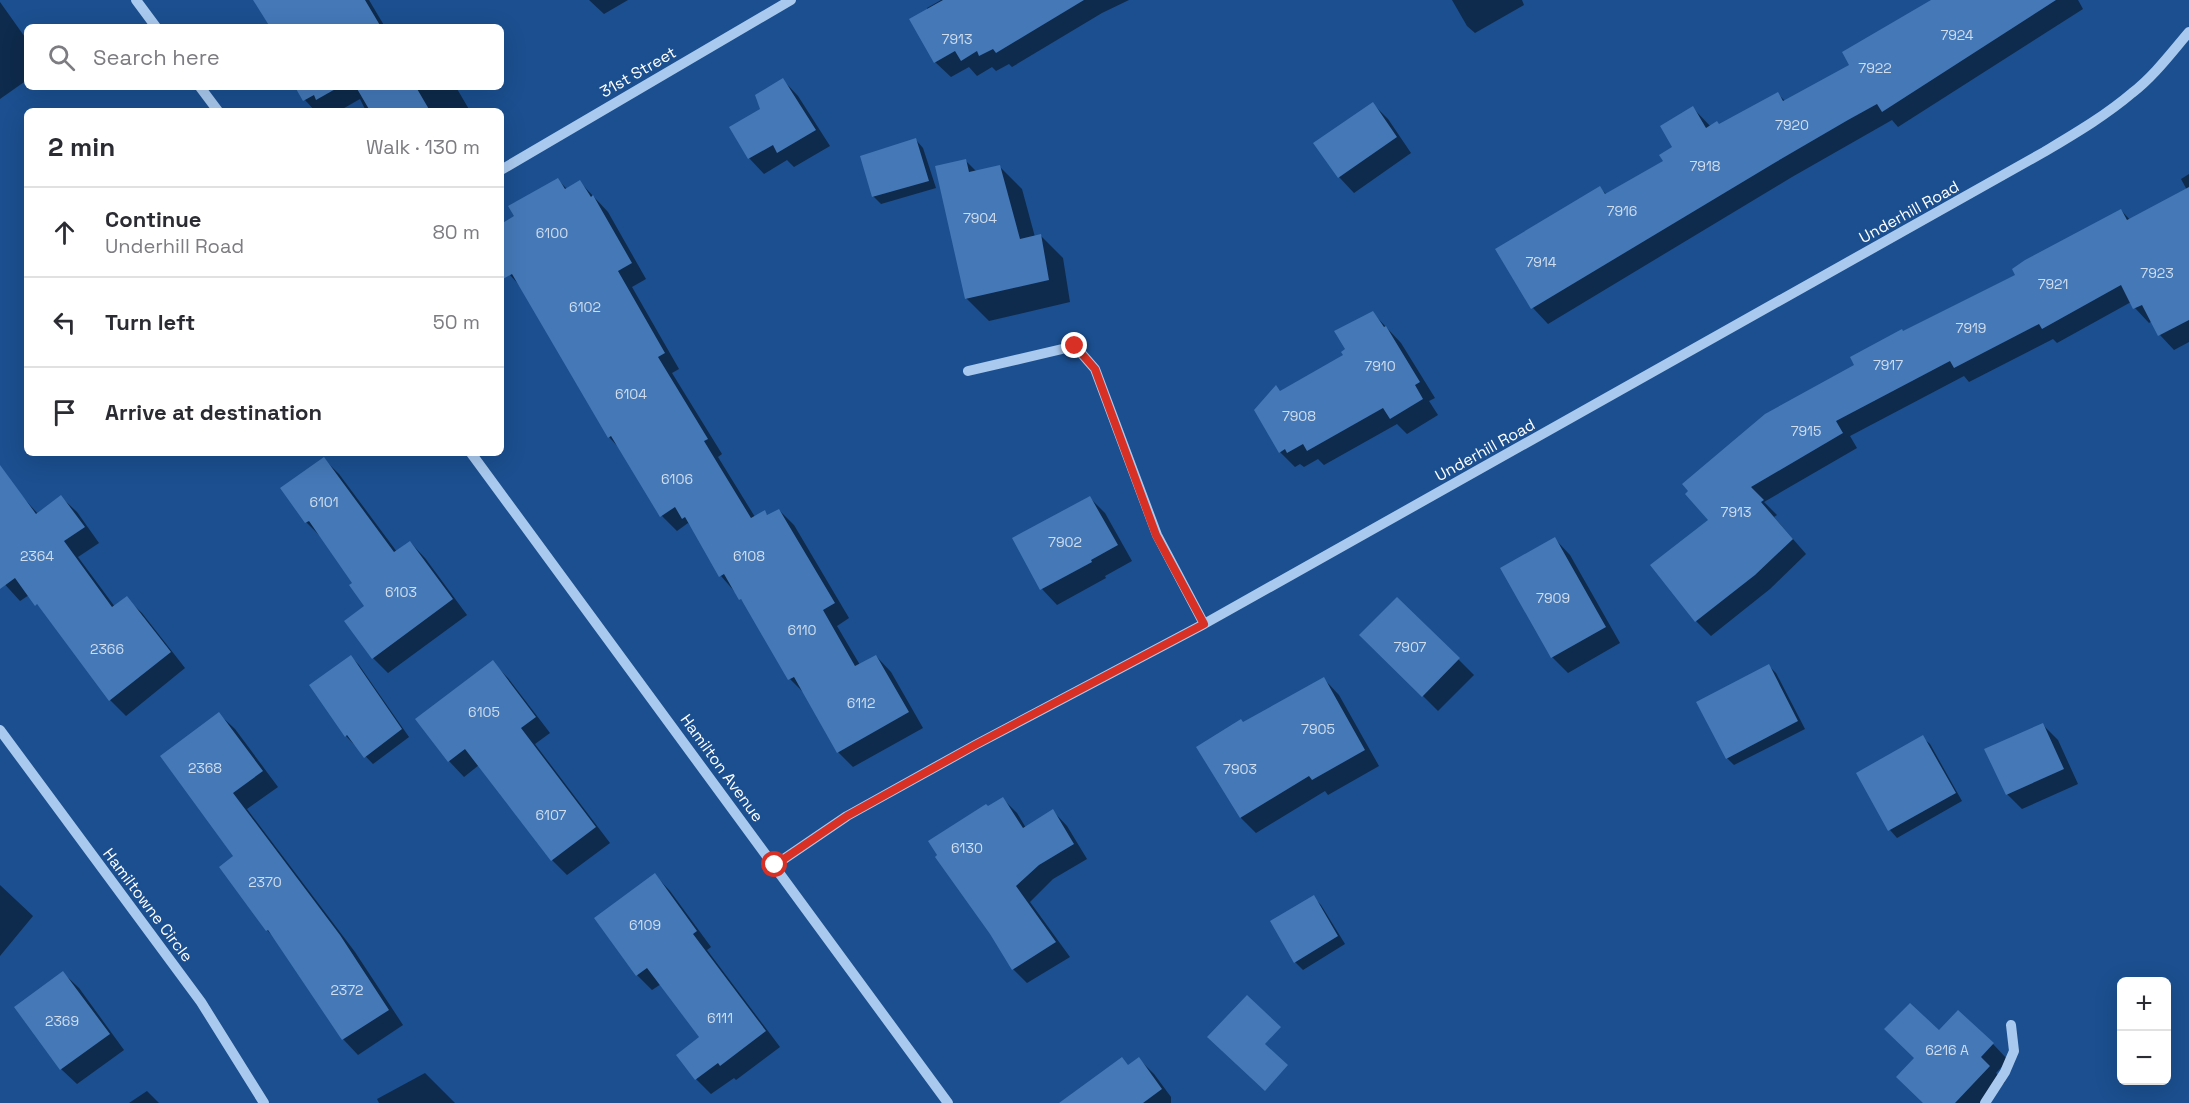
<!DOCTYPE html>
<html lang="en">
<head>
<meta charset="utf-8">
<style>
  :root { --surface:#fff; --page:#f2f2f3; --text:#2b2b33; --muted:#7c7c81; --line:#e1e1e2 }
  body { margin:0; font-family:"Space Grotesk",sans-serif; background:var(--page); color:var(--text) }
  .controls { position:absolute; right:18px; bottom:18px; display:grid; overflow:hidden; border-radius:9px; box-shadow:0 6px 24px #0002 }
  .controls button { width:54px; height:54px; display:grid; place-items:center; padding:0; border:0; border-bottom:2px solid var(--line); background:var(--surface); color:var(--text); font:30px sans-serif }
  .stop { position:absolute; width:18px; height:18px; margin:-14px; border:4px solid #d93025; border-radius:50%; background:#fff }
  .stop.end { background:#d93025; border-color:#fff; box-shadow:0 2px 6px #0008 }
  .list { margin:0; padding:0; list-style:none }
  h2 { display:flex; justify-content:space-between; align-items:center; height:78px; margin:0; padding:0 24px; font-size:26px }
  h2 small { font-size:20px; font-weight:400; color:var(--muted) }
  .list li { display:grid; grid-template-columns:39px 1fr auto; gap:18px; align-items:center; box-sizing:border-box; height:90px; padding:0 24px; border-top:2px solid var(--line) }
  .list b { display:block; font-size:22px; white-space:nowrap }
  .list p { margin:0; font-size:20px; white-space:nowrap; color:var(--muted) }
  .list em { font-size:20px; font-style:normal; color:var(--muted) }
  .icon { flex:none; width:33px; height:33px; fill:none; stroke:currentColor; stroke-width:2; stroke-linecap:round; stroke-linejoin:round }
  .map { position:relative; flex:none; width:2189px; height:1103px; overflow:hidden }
  .search { position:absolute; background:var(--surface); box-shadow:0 6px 24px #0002; left:24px; top:24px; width:480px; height:66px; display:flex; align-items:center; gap:15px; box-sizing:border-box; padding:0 21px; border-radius:9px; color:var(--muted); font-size:22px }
  .panel { position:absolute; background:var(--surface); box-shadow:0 6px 24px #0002; left:24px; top:108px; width:480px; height:348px; border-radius:9px }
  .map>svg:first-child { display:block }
  .shadow { fill:#0007 }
  .building { fill:#4478b7 }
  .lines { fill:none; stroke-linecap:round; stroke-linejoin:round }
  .minor { stroke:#a9c9ee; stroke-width:10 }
  .route { stroke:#d93025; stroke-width:8 }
  .labels { text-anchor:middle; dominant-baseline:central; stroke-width:5; stroke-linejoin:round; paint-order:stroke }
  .number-label { font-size:14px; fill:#d0dded }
  .street-label { font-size:16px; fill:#fff; stroke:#1b4f8f }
</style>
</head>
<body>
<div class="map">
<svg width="2189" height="1103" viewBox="0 0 2189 1103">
  <rect width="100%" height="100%" fill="#1b4f8f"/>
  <path class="shadow" d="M 254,0 L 369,0 L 385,27 L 271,27 Z
    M 589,0 L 628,0 L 604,14 Z
    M 941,0 L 1129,0 L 1102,13 L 1012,67 L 1009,64 L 996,71 L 992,67 L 977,76 L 969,67 L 951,77 L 935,62 L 927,8 Z
    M 1452,0 L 1522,0 L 1524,5 L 1475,33 L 1467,26 Z
    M 1934,0 L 2078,0 L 2083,9 L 1898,127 L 1892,120 L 1792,177 L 1548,324 L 1533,308 L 1497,249 L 1600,188 L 1606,194 L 1665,161 L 1674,147 L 1693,108 L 1711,127 L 1720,126 L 1777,93 L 1786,102 L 1851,66 Z
    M 0,2 L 27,40 L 27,80 L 0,99 Z
    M 783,80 L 798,96 L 830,146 L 794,167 L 787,160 L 764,174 L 749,158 L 762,110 Z
    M 297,87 L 456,87 L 470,111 L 366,111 L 360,99 L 339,111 L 315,111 L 305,100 Z
    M 1373,104 L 1388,119 L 1411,153 L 1354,193 L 1339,177 L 1315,143 Z
    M 916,140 L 923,148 L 936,188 L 881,204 L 873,196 Z
    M 965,160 L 977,172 L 1000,167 L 1022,189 L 1035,237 L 1041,236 L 1063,258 L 1070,302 L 989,321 L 966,298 Z
    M 2189,174 L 2189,342 L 2174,350 L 2160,335 L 2152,321 L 2149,323 L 2135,308 L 2131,302 L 2057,343 L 2053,339 L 1969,382 L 1964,376 L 1850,436 L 1857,448 L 1764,502 L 1777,515 L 1774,517 L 1806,554 L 1770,589 L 1711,636 L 1696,621 L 1653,565 L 1710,520 L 1856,365 L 1904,332 L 2017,276 L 2121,210 L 2130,220 L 2187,190 L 2181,179 Z
    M 558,180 L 567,189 L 580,182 L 608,212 L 646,279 L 632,287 L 679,369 L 672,373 L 722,454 L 718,457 L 755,517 L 764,512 L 768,516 L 779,510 L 794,525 L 849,618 L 837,626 L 860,665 L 876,656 L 891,672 L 923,728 L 853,767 L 838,752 L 805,694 L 790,679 L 748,607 L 721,576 L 692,527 L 688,523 L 677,531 L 662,516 L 621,450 L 609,437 L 520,286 L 510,275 L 501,261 L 501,226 L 516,217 Z
    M 1373,313 L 1401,343 L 1435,398 L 1429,401 L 1438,415 L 1407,434 L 1397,424 L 1324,465 L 1318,459 L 1304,467 L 1300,464 L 1295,467 L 1280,452 L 1281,392 L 1345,356 Z
    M 324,459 L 339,474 L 397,552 L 410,542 L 425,558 L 467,615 L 388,673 L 373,658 L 366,606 L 354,583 L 322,538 L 306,522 Z
    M 0,483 L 13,486 L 38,514 L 61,497 L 77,512 L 99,543 L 78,557 L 115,607 L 126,598 L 142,613 L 185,668 L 126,716 L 110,700 L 50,618 L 29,595 L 20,601 L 0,579 Z
    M 1089,497 L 1105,513 L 1132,561 L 1105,576 L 1106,578 L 1057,605 L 1042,589 L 1014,539 Z
    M 1555,539 L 1570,555 L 1620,643 L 1568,673 L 1552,657 L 1502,568 Z
    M 1398,599 L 1474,675 L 1438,711 L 1362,635 Z
    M 351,657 L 359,665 L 409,737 L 373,764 L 346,736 Z
    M 492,662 L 508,678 L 550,733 L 535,744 L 610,843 L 567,875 L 552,860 L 479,765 L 464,777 L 449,761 L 417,720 Z
    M 1769,666 L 1776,673 L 1805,729 L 1734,765 L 1727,758 Z
    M 1324,679 L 1339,695 L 1379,766 L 1328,795 L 1325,791 L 1256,833 L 1241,818 L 1198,747 Z
    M 219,714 L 235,729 L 278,787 L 247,809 L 355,952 L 403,1025 L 358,1055 L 343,1039 L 276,940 L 267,930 L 235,856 Z
    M 2042,724 L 2058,740 L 2078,784 L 2022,809 L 2007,794 Z
    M 1922,737 L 1930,744 L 1962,801 L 1897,838 L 1890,830 L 1858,774 Z
    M 1003,799 L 1017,813 L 1026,828 L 1053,811 L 1067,826 L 1087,859 L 1053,879 L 1030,902 L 1070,957 L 1027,983 L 1013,969 L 988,808 Z
    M 655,875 L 670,891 L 711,947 L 707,950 L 780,1047 L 736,1080 L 734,1078 L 711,1094 L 696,1079 L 701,1038 L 661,984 L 652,990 L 637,975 Z
    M 0,885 L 33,916 L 0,956 Z
    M 1313,897 L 1321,905 L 1345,944 L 1303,970 L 1295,962 L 1272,922 Z
    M 63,973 L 79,988 L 124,1050 L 77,1084 L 61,1069 Z
    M 1939,1032 L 1993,1044 L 2008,1060 L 1996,1073 L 2005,1082 L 1985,1103 L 1924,1103 L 1915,1058 Z
    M 1139,1059 L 1154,1074 L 1171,1097 L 1171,1103 L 1070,1103 Z
    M 425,1073 L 455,1103 L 379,1103 L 377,1099 Z
    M 147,1091 L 159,1103 L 129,1103 Z"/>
  <path class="building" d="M 253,0 L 365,0 L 381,27 L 270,27 Z
    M 943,0 L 1084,0 L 996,53 L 993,49 L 979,56 L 977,51 L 961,61 L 955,51 L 934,63 L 909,19 Z
    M 1931,0 L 2056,0 L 1882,112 L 1877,104 L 1848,120 L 1776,162 L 1531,309 L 1495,249 L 1600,186 L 1605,194 L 1663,161 L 1659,155 L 1672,147 L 1660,126 L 1693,106 L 1706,128 L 1717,121 L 1719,124 L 1778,92 L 1783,101 L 1849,65 L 1842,52 Z
    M 783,78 L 816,130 L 777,153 L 773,145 L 748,159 L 729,127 L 760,109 L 755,95 Z
    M 295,87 L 339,87 L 316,100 L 314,95 L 303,101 Z
    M 356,87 L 416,87 L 430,111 L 370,111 Z
    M 1373,102 L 1397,137 L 1338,178 L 1313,143 Z
    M 916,138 L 929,181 L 872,197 L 860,156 Z
    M 966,159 L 969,172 L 1000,165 L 1020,239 L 1041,234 L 1049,280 L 965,299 L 935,166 Z
    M 558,178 L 565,189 L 580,180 L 591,197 L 593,195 L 632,263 L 618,271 L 665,353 L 658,357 L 708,439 L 704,441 L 751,518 L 765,510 L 767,515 L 779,509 L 835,603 L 823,610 L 855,666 L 876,655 L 909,712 L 837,753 L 794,677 L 788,680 L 741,599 L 739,600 L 724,574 L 719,577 L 685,517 L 682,519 L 675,507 L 660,517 L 611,436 L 608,438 L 512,274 L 501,280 L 501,224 L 514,216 L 508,206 Z
    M 2189,187 L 2189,320 L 2158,336 L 2142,305 L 2133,309 L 2121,285 L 2042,329 L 2039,324 L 1954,368 L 1950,361 L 1836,421 L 1843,433 L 1751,487 L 1764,500 L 1761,502 L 1793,539 L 1755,575 L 1695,622 L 1650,565 L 1708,520 L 1685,494 L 1688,491 L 1682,484 L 1765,414 L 1854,365 L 1850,357 L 1902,329 L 1903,331 L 2015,275 L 2012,269 L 2025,260 L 2121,209 L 2127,220 Z
    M 1373,311 L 1384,327 L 1386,326 L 1420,382 L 1415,385 L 1423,399 L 1390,419 L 1383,408 L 1307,451 L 1303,444 L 1287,453 L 1285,449 L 1279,453 L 1254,410 L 1276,385 L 1280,391 L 1343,355 L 1341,352 L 1345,349 L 1334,331 Z
    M 324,457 L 394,552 L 410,541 L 453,599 L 372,659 L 344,621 L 364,606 L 349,585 L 352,583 L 309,521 L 305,523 L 280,488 Z
    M 0,465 L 36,514 L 61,495 L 85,527 L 64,541 L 112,607 L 127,596 L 171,652 L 109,701 L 37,604 L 35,606 L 15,578 L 0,589 Z
    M 1090,496 L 1118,545 L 1091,560 L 1092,562 L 1040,590 L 1012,538 Z
    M 1555,537 L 1606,627 L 1551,658 L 1500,568 Z
    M 1397,597 L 1460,658 L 1422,697 L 1359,635 Z
    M 351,655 L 402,729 L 364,758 L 347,735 L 345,737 L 309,685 Z
    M 493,660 L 536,717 L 521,728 L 596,827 L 551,861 L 465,749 L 448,762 L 415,719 Z
    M 1769,664 L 1798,721 L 1726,759 L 1696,702 Z
    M 1324,677 L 1365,750 L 1312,780 L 1309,776 L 1240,818 L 1196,747 L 1241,719 L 1243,722 Z
    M 219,712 L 263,771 L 233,793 L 340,935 L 389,1010 L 342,1040 L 268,930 L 266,931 L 219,867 L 233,856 L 160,756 Z
    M 2043,723 L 2064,769 L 2006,795 L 1984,749 Z
    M 1923,735 L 1956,793 L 1888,831 L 1856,773 Z
    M 1003,797 L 1023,828 L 1053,809 L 1074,844 L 1039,865 L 1016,886 L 1056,942 L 1012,970 L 990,934 L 935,857 L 937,855 L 928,841 L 986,804 L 988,806 Z
    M 655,873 L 697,931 L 693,934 L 766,1031 L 720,1066 L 718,1063 L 695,1080 L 676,1055 L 699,1037 L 647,968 L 636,976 L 594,918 Z
    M 1314,895 L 1338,936 L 1294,963 L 1270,921 Z
    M 63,971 L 110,1034 L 60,1070 L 14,1007 Z
    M 1247,995 L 1281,1027 L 1265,1044 L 1288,1065 L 1265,1091 L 1207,1037 Z
    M 1910,1003 L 1939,1030 L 1958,1010 L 1994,1043 L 1981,1057 L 1990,1066 L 1955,1103 L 1923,1103 L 1896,1077 L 1914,1058 L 1884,1029 Z
    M 1122,1057 L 1128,1065 L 1139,1057 L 1162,1089 L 1143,1103 L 1059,1103 Z"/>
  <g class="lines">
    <path class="minor" d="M 136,0 L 156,27
      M 200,87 L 218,111
      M 501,170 L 791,0
      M 968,371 L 1075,346 L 1095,369 L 1157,535 L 1204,624
      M 471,453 L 948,1103
      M 0,730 L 201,1002 L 264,1103
      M 775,865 L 847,816 L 975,745 L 1204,624 L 2044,152 C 2074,134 2105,116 2132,93 C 2154,76 2171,53 2189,32
      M 1985,1103 L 2005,1072 L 2014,1051 L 2011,1025"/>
  </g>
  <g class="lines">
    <path class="route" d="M 775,865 L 847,816 L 975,745 L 1204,624 L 1156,535 L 1095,369 L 1075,346"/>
  </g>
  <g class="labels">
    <g class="number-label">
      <text x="1957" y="35">7924</text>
      <text x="957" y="39">7913</text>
      <text x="1875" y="68">7922</text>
      <text x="1792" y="125">7920</text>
      <text x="1705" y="166">7918</text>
      <text x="1622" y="211">7916</text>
      <text x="980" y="218">7904</text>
      <text x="552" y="233">6100</text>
      <text x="1541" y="262">7914</text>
      <text x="2157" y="273">7923</text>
      <text x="2053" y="284">7921</text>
      <text x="585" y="307">6102</text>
      <text x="1971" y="328">7919</text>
      <text x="1888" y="365">7917</text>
      <text x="1380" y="366">7910</text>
      <text x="631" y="394">6104</text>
      <text x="1299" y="416">7908</text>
      <text x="1806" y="431">7915</text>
      <text x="677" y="479">6106</text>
      <text x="324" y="502">6101</text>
      <text x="1736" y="512">7913</text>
      <text x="1065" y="542">7902</text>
      <text x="37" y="556">2364</text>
      <text x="749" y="556">6108</text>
      <text x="401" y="592">6103</text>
      <text x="1553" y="598">7909</text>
      <text x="802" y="630">6110</text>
      <text x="1410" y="647">7907</text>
      <text x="107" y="649">2366</text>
      <text x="861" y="703">6112</text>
      <text x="484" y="712">6105</text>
      <text x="1318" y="729">7905</text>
      <text x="205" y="768">2368</text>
      <text x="1240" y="769">7903</text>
      <text x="551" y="815">6107</text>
      <text x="967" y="848">6130</text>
      <text x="265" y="882">2370</text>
      <text x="645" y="925">6109</text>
      <text x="347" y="990">2372</text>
      <text x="720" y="1018">6111</text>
      <text x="62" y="1021">2369</text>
      <text x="1947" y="1050">6216 A</text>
    </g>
    <g class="street-label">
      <text transform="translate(638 72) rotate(-30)">31st Street</text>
      <text transform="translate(1909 212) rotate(-29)">Underhill Road</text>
      <text transform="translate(1485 450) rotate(-29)">Underhill Road</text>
      <text transform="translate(722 768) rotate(54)">Hamilton Avenue</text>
      <text transform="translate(148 905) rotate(53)">Hamiltowne Circle</text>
    </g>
  </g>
</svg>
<div class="controls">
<button>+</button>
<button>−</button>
</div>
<div class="stop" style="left:775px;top:865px"></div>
<div class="stop end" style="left:1075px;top:346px"></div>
<div class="search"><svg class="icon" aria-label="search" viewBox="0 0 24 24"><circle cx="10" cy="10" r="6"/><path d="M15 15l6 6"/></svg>Search here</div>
<section class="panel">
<h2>2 min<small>Walk · 130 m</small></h2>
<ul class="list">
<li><svg class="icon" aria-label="ahead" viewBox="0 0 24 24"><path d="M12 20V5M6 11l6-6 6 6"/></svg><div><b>Continue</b><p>Underhill Road</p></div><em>80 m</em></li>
<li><svg class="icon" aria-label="left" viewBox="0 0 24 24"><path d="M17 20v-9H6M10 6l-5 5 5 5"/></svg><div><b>Turn left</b></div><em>50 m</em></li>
<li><svg class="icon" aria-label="arrive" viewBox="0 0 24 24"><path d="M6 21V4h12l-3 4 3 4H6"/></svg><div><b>Arrive at destination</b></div></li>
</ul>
</section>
</div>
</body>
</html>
